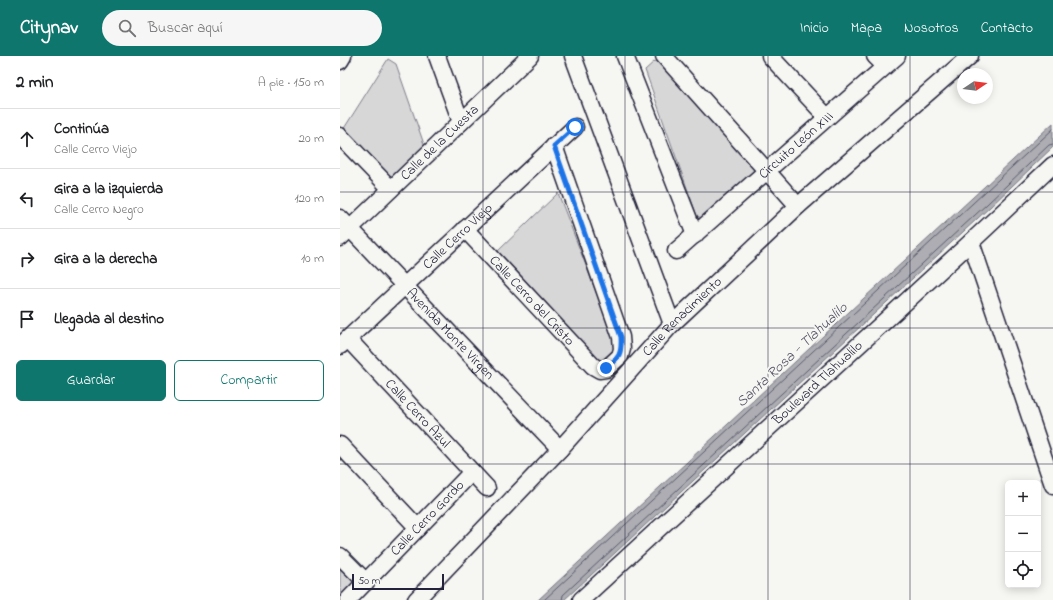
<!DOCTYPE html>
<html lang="es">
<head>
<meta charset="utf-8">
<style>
  :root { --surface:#fff; --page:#f6f6f6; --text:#202124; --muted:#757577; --line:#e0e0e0; --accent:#0f766e }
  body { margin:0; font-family:"Indie Flower",sans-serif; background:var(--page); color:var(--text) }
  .controls { position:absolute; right:12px; bottom:12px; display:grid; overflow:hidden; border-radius:6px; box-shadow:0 2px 10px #0003 }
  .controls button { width:36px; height:36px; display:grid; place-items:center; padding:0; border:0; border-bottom:1px solid var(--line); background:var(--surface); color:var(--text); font:20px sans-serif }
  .compass { position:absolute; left:617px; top:12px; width:36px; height:36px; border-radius:50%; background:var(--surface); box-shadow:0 2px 10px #0003; rotate:77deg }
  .scale { position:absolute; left:12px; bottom:10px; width:92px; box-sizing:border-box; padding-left:4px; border:2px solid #22223b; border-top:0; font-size:11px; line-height:14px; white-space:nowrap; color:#22223b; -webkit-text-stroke:3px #f6f6f2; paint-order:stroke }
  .stop { position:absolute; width:12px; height:12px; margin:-9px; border:3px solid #1a73e8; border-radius:50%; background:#fff }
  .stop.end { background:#1a73e8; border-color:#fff; box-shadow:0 1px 4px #0008 }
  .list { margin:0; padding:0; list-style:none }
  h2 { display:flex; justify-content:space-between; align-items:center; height:52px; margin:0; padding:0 16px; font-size:17px }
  h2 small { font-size:13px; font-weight:400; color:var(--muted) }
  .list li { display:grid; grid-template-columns:26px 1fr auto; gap:12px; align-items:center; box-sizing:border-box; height:60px; padding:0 16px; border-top:1px solid var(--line) }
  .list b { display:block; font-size:15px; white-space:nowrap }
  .list p { margin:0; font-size:13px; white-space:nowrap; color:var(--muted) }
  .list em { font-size:13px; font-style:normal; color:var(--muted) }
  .actions { display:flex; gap:8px; padding:12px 16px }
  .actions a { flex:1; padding:9px 0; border:1px solid var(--accent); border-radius:6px; text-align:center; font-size:14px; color:var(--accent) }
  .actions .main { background:var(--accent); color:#fff }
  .icon { flex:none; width:22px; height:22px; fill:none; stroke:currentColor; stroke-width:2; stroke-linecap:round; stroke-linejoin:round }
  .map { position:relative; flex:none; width:713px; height:544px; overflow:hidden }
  header { display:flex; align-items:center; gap:24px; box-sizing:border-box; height:56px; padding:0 20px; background:var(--accent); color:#fff }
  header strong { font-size:19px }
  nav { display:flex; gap:22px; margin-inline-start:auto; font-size:14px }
  .search { width:280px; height:36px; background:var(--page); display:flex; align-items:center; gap:10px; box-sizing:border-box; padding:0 14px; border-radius:22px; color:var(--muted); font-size:15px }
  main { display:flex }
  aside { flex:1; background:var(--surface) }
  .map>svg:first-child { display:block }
  .green { fill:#d7d7d7; stroke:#7c7c89 }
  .water { fill:#adadb3; stroke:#757583 }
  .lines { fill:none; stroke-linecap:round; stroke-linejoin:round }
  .shore { stroke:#5a5a6b; stroke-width:1 }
  .minor-casing { stroke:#22223b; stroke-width:19 }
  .minor { stroke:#f6f6f2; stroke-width:16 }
  .route { stroke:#1a73e8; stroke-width:5 }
  .grid { fill:none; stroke:#22223b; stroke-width:1; stroke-opacity:0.55 }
  .labels { text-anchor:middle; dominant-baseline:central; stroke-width:4; stroke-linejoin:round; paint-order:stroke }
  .street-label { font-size:14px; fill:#22223b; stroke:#f6f6f2 }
  .water-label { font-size:15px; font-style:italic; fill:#535365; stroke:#f6f6f2 }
</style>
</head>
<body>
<header>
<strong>Citynav</strong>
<div class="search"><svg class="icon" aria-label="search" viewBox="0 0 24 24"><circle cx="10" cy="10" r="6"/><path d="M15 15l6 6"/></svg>Buscar aquí</div>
<nav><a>Inicio</a><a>Mapa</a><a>Nosotros</a><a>Contacto</a></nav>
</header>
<main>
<aside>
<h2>2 min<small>A pie · 150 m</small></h2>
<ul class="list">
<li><svg class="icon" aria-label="ahead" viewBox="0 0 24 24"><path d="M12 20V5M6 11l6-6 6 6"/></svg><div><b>Continúa</b><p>Calle Cerro Viejo</p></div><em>20 m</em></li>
<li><svg class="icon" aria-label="left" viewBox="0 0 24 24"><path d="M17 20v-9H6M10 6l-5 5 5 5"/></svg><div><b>Gira a la izquierda</b><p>Calle Cerro Negro</p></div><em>120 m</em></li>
<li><svg class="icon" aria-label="right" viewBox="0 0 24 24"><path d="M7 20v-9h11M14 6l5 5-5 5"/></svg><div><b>Gira a la derecha</b></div><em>10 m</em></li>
<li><svg class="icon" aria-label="arrive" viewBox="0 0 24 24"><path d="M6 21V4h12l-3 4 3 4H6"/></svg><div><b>Llegada al destino</b></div></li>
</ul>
<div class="actions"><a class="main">Guardar</a><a>Compartir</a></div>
</aside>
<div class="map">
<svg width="713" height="544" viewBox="0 0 713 544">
  <rect width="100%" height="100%" fill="#f6f6f2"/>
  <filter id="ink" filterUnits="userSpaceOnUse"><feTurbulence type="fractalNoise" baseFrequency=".025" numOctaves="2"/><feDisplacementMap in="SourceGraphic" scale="8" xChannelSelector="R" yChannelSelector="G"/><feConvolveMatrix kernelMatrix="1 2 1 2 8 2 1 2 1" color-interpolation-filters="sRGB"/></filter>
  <g filter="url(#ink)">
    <path class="green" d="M 48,3 L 56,8 L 85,91 L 51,123 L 3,74 Z
      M 315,5 L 321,7 L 421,112 L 364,163 L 357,160 L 305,14 Z
      M 218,137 L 276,288 L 275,295 L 266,305 L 260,305 L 158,195 Z
      M 0,512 L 14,526 L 0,542 Z"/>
    <path class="water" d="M 713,67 L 713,91 L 650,151 L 224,544 L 198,544 Z"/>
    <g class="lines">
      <path class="shore" d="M 204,544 L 713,73
        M 222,544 L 223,539 L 647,148 L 709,89 L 713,88"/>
      <g class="minor-casing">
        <g id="minor">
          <path d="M 97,0 L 121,66"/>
          <path d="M 233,0 L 332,268"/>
          <path d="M 285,0 L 355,179"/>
          <path d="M 324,0 L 458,150"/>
          <path d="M 430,0 L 487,61"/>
          <path d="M 535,0 L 545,10"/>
          <path d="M 0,5 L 3,0"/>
          <path d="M 0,80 L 51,133"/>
          <path id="s1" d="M 0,162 L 220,393"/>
          <path id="s2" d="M 125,173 L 253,310 L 260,314 L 266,313 L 280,300 L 282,293 L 281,281 L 214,90"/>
          <path id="s3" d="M 0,182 L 190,0"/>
          <path d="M 631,186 L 713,429"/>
          <path id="s4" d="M 336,195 L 557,0"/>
          <path id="s5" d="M 8,283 L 147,432"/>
          <path id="s6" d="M 0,290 L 235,71"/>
          <path d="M 0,389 L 78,472"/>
          <path d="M 0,500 L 26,526"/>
          <path id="s7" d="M 8,544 L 132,416"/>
          <path id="s8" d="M 76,544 L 220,393 L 332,268 L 458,150 L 630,0"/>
          <path id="s9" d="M 241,544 L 631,186 L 713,109"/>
        </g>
      </g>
      <use href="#minor" class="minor"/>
    </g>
  </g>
  <g class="lines" filter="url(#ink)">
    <path class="route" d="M 235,71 L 214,90 L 281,281 C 282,299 279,301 266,312"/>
  </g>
  <path class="grid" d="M 143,0 L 143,544M 285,0 L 285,544M 428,0 L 428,544M 570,0 L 570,544M 0,136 L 713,136M 0,272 L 713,272M 0,408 L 713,408"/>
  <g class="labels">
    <g class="street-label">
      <text stroke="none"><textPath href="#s3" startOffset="138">Calle de la Cuesta</textPath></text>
      <text stroke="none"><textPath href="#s4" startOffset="160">Circuito León XIII</textPath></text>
      <text stroke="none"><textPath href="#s6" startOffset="161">Calle Cerro Viejo</textPath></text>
      <text stroke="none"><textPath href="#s2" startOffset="98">Calle Cerro del Cristo</textPath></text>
      <text stroke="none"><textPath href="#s8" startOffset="389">Calle Renacimiento</textPath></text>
      <text stroke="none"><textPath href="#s1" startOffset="160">Avenida Monte Virgen</textPath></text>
      <text stroke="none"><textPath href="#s9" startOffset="321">Boulevard Tlahualilo</textPath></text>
      <text stroke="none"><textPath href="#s5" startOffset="102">Calle Cerro Azul</textPath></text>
      <text stroke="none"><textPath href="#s7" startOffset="114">Calle Cerro Gordo</textPath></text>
    </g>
    <g class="water-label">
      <text transform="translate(452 299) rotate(-43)">Santa Rosa - Tlahualilo</text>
    </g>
  </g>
</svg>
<div class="controls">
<button>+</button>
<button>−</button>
<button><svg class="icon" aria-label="locate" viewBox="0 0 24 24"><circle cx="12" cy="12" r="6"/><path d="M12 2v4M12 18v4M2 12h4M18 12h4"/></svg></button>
</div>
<svg class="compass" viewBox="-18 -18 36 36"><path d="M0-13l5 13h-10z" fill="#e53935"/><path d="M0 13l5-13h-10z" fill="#757577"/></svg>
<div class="scale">50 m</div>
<div class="stop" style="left:235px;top:71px"></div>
<div class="stop end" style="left:266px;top:312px"></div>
</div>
</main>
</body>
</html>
